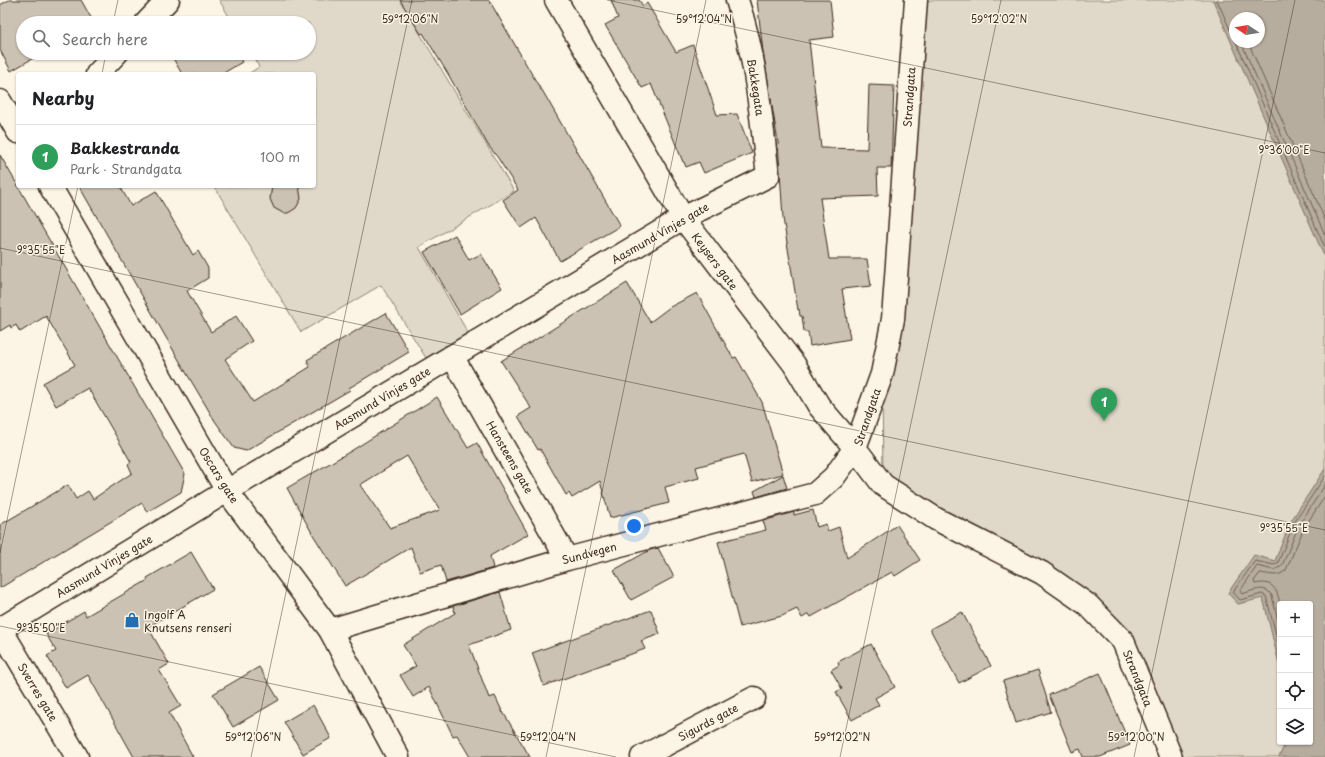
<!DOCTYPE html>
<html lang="en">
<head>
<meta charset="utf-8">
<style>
  :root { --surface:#fff; --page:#f2f2f2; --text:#202124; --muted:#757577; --line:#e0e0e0; --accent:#7c3aed }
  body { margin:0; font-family:"Playpen Sans",sans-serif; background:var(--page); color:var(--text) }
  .controls { position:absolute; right:12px; bottom:12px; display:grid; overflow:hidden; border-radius:4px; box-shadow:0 1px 3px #0004 }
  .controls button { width:36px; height:36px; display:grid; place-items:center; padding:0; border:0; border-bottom:1px solid var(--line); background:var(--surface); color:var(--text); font:20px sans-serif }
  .compass { position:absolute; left:1229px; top:12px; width:36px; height:36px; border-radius:50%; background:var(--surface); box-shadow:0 1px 3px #0004; rotate:282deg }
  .you { position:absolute; left:634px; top:526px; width:14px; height:14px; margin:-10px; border:3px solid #fff; border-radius:50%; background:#1a73e8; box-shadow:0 0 0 6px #1a73e833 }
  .badge { display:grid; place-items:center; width:26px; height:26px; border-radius:50%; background:var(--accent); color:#fff; font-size:13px; font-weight:700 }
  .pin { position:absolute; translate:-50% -33px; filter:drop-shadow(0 1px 2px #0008) }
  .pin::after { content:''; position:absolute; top:21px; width:14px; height:12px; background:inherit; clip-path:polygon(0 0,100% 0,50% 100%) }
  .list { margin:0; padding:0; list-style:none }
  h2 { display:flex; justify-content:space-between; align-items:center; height:52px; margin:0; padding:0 16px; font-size:17px }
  h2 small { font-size:13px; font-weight:400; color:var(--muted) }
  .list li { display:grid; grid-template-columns:26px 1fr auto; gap:12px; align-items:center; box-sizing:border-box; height:64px; padding:0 16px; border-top:1px solid var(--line) }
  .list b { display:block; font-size:15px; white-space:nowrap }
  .list p { margin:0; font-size:13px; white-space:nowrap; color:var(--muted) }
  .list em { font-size:13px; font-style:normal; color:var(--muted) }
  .icon { flex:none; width:22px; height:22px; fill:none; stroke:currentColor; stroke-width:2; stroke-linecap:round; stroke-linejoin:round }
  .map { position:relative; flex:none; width:1325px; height:757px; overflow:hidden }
  .search { position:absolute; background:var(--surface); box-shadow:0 1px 3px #0004; left:16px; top:16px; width:300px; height:44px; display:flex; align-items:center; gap:10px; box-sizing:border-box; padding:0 14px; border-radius:22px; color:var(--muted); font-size:15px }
  .panel { position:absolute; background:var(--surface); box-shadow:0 1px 3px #0004; left:16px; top:72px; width:300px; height:116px; border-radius:4px }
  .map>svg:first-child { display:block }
  .green { fill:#e0d8c8; stroke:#8e8173 }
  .water { fill:#b7ad9e; stroke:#85796b; fill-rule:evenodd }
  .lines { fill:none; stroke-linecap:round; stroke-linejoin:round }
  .shore { stroke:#6d5e51; stroke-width:1 }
  .building { fill:#ccc2b3; stroke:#3b2a1e; fill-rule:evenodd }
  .street-casing { stroke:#3b2a1e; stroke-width:25 }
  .secondary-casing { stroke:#3b2a1e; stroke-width:25 }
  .street { stroke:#fcf5e5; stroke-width:22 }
  .secondary { stroke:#fcf5e5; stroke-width:22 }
  .ticks { fill:none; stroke:#3b2a1e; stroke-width:1; stroke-opacity:0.45 }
  .labels { text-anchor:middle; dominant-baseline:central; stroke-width:3; stroke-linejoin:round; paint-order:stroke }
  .street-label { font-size:11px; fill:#3b2a1e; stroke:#fcf5e5 }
  .poi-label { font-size:11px; fill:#3b2a1e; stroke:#fcf5e5; text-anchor:start }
  .ticks-label { font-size:10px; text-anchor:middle; fill:#3b2a1e; stroke:#fcf5e5; stroke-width:3; stroke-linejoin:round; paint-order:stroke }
</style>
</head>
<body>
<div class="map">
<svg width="1325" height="757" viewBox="0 0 1325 757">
  <rect width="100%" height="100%" fill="#fcf5e5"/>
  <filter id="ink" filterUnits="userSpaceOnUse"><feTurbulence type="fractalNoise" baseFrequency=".025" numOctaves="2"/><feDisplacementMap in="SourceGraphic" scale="8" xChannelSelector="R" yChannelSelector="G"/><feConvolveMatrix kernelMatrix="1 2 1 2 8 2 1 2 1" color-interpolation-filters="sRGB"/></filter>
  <g filter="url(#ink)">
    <path class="green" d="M 219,0 L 400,0 L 514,191 L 419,247 L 468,333 L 426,358 L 381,285 L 301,332 L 214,186 L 314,186 L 314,74 L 248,74 L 259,67 L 251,53 L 309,53 L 309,23 L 233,23 Z
      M 916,0 L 1213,0 L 1325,258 L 1325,469 L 1291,521 L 1275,561 L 1254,556 L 1228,593 L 1238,604 L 1263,597 L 1280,667 L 1280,742 L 1286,742 L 1279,757 L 1171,757 L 1123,641 L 1042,573 L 883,485 L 882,374 Z"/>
    <path class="water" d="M 1213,0 L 1325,0 L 1325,258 ZM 1235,18 L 1259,18 L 1259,42 L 1235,42 Z
      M 1325,469 L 1325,757 L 1279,757 L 1286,742 L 1310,742 L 1310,604 L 1280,604 L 1280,667 L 1263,598 L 1238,604 L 1228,593 L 1254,555 L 1275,561 L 1291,521 Z"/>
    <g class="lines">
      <path class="shore" d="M 1217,0 L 1235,41
        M 1236,42 L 1325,248
        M 1241,42 L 1325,235
        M 1248,42 L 1325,220
        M 1280,604 C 1277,589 1273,580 1255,584 L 1254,581 L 1260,573 C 1270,574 1278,578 1286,570 L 1304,528 L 1325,496
        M 1280,629 L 1272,596 C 1266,584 1252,591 1242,594 L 1240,591 L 1257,566 L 1274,570 L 1282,566 L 1299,525 L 1325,485
        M 1280,650 L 1266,596 L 1262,594 L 1240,600 L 1233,592 L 1255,561 L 1274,565 L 1278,563 L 1294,523 L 1325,476"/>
    </g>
    <path class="building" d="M 9,0 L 81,0 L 94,23 L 23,23 L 23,53 L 42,53 L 11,71 L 0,50 L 0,5 Z
      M 400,0 L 489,0 L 541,90 L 542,90 L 620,226 L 560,261 L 536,218 L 521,228 L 503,200 L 518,190 L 498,158 L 488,145 L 448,74 L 423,33 L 421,34 Z
      M 611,0 L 639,0 L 643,6 L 647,3 L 676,52 L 693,45 L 717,115 L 737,114 L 752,153 L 704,173 L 699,162 L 686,167 L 684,162 L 683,162 L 651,84 L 642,88 L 605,25 L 618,18 Z
      M 757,0 L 830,0 L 834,37 L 809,40 L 821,148 L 867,149 L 869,85 L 894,86 L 891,168 L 877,168 L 878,196 L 820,198 L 829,259 L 867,259 L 871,286 L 842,289 L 850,339 L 810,346 L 808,332 L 804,332 L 802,316 L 800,316 L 799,309 L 798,310 L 783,218 L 778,142 L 763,52 Z
      M 170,53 L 237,53 L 242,62 L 222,74 L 182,74 Z
      M 0,155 L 185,474 L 181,492 L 147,512 L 142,503 L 0,588 L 0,525 L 68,485 L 76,499 L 88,491 L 93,499 L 132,473 L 128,464 L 131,462 L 88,388 L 56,406 L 43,383 L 75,365 L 46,316 L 20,332 L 16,325 L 11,328 L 10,325 L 0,331 Z
      M 79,186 L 120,186 L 131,206 L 156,191 L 193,255 L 198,251 L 208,268 L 208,278 L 187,291 L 211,332 L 236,316 L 252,341 L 225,359 L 253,402 L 310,367 L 307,360 L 386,313 L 409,352 L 349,388 L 350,390 L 246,451 L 234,448 L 215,421 L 187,374 Z
      M 272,186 L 299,186 L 301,199 L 296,208 L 288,213 L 283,213 L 274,208 L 270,199 Z
      M 455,235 L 469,260 L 481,254 L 502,288 L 460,314 L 424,252 Z
      M 627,283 L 650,322 L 670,307 L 697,293 L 733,358 L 736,357 L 762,402 L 783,474 L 752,482 L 744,454 L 696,467 L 699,478 L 665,487 L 669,503 L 610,518 L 600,481 L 572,498 L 569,493 L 566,495 L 540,449 L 538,450 L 518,416 L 531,408 L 501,361 Z
      M 437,397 L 468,448 L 477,443 L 528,534 L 490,556 L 493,568 L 446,582 L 441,565 L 420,572 L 411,547 L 345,586 L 312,533 L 287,488 L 351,451 ZM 407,456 L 440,510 L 390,528 L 360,485 Z
      M 783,475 L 787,488 L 756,497 L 754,491 Z
      M 813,510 L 817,527 L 826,524 L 828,531 L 839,527 L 847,558 L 897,525 L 920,560 L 895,576 L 892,572 L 811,617 L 809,614 L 802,618 L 797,609 L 782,616 L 740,627 L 718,542 L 766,530 L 763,521 L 794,512 L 794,515 Z
      M 658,548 L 674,577 L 631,600 L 614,570 L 650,550 Z
      M 191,552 L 213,589 L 148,627 L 169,664 L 159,670 L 181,706 L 169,713 L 193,757 L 134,757 L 88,675 L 66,688 L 47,656 L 56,651 L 46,634 L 84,611 L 86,616 L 148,580 L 147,578 Z
      M 500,592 L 511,630 L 469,645 L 489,698 L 495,696 L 503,713 L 503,712 L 530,757 L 470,757 L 457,735 L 453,736 L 429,687 L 413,697 L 400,675 L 416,666 L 403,645 L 455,613 L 453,606 Z
      M 651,610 L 660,634 L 641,641 L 645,649 L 544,686 L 532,653 Z
      M 962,612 L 991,666 L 959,683 L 930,629 Z
      M 871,644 L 895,687 L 875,698 L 879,705 L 852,720 L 836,692 L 842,689 L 831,670 L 839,665 L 838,662 Z
      M 259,667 L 279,700 L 233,727 L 213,694 Z
      M 1038,670 L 1051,712 L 1016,723 L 1003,681 Z
      M 1100,673 L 1130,745 L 1100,757 L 1083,757 L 1080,749 L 1072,752 L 1049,695 Z
      M 313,705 L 331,738 L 303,754 L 284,722 Z"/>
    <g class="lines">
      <g class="street-casing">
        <path id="street" d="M 916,0 L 893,319 L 882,374 L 855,448 L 883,485 L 936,519 L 1042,573 L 1088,605 L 1123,641 L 1171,757
          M 146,23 L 168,0
          M 97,74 L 117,53
          M 452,356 L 567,559
          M 0,628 L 77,757
          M 0,629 L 227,491 L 683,218 L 768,176 C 761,116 756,57 737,0
          M 330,630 L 567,559 L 815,494 L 834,477 L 855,448 L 819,406 L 794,364 L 683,218 L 556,0
          M 642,757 L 754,698"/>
      </g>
      <g class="secondary-casing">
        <path id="secondary" d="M 0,101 L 18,132
          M 50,186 L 227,491 L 330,630 L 398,757"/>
      </g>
      <use href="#street" class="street"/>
      <use href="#secondary" class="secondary"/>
    </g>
  </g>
  <path class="ticks" d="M 607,0 L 1325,153M 113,23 L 118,0M 102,74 L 106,53M 0,248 L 1325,530M 0,553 L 78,186M 0,626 L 616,757M 251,757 L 412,0M 546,757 L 706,0M 840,757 L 1001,0M 1134,757 L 1295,0"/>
  <defs>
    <g id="shop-bare" transform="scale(1.2)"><path d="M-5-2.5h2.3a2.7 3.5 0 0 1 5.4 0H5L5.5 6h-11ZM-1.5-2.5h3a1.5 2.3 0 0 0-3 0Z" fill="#1f6fb2" stroke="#fcf5e5" stroke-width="2.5" paint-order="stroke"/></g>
  </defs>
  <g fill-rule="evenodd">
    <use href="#shop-bare" x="132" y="620"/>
  </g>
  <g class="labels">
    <g class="street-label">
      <text transform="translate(756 87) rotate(81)">Bakkegata</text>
      <text transform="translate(909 97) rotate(-86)">Strandgata</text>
      <text transform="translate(660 233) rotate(-30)">Aasmund Vinjes gate</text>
      <text transform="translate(715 261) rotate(53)">Keysers gate</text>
      <text transform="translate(382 398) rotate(-31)">Aasmund Vinjes gate</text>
      <text transform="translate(867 417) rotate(-71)">Strandgata</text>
      <text transform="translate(510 457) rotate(60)">Hansteens gate</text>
      <text transform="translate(219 475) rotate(58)">Oscars gate</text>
      <text transform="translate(589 553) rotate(-15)">Sundvegen</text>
      <text transform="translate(104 566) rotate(-31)">Aasmund Vinjes gate</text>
      <text transform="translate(1138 678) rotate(68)">Strandgata</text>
      <text transform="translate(38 692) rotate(59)">Sverres gate</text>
      <text transform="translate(708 722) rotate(-28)">Sigurds gate</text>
    </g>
    <g class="poi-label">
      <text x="144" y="614">Ingolf A<tspan x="144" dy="13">Knutsens renseri</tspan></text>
    </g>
  </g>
  <g class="ticks-label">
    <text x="410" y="23">59°12'06"N</text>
    <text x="704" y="23">59°12'04"N</text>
    <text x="999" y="23">59°12'02"N</text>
    <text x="1284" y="154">9°36'00"E</text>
    <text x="41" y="254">9°35'55"E</text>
    <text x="1284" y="532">9°35'55"E</text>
    <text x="41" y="632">9°35'50"E</text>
    <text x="253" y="741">59°12'06"N</text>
    <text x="548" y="741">59°12'04"N</text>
    <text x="842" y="741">59°12'02"N</text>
    <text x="1136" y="741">59°12'00"N</text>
  </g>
</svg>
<div class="controls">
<button>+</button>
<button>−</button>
<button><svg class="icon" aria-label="locate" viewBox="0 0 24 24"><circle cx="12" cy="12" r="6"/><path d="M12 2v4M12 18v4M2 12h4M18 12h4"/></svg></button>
<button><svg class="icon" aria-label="layers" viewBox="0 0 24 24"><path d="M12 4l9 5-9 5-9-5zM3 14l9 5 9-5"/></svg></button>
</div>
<svg class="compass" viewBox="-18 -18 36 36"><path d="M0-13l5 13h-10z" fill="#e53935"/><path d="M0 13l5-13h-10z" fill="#757577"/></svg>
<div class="you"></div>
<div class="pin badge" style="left:1104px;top:421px;background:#2e9e5b">1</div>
<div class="search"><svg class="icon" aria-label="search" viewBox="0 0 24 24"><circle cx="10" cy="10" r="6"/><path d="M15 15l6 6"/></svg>Search here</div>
<section class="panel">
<h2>Nearby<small></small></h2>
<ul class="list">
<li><span class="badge" style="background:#2e9e5b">1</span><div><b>Bakkestranda</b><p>Park · Strandgata</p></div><em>100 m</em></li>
</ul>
</section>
</div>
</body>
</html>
